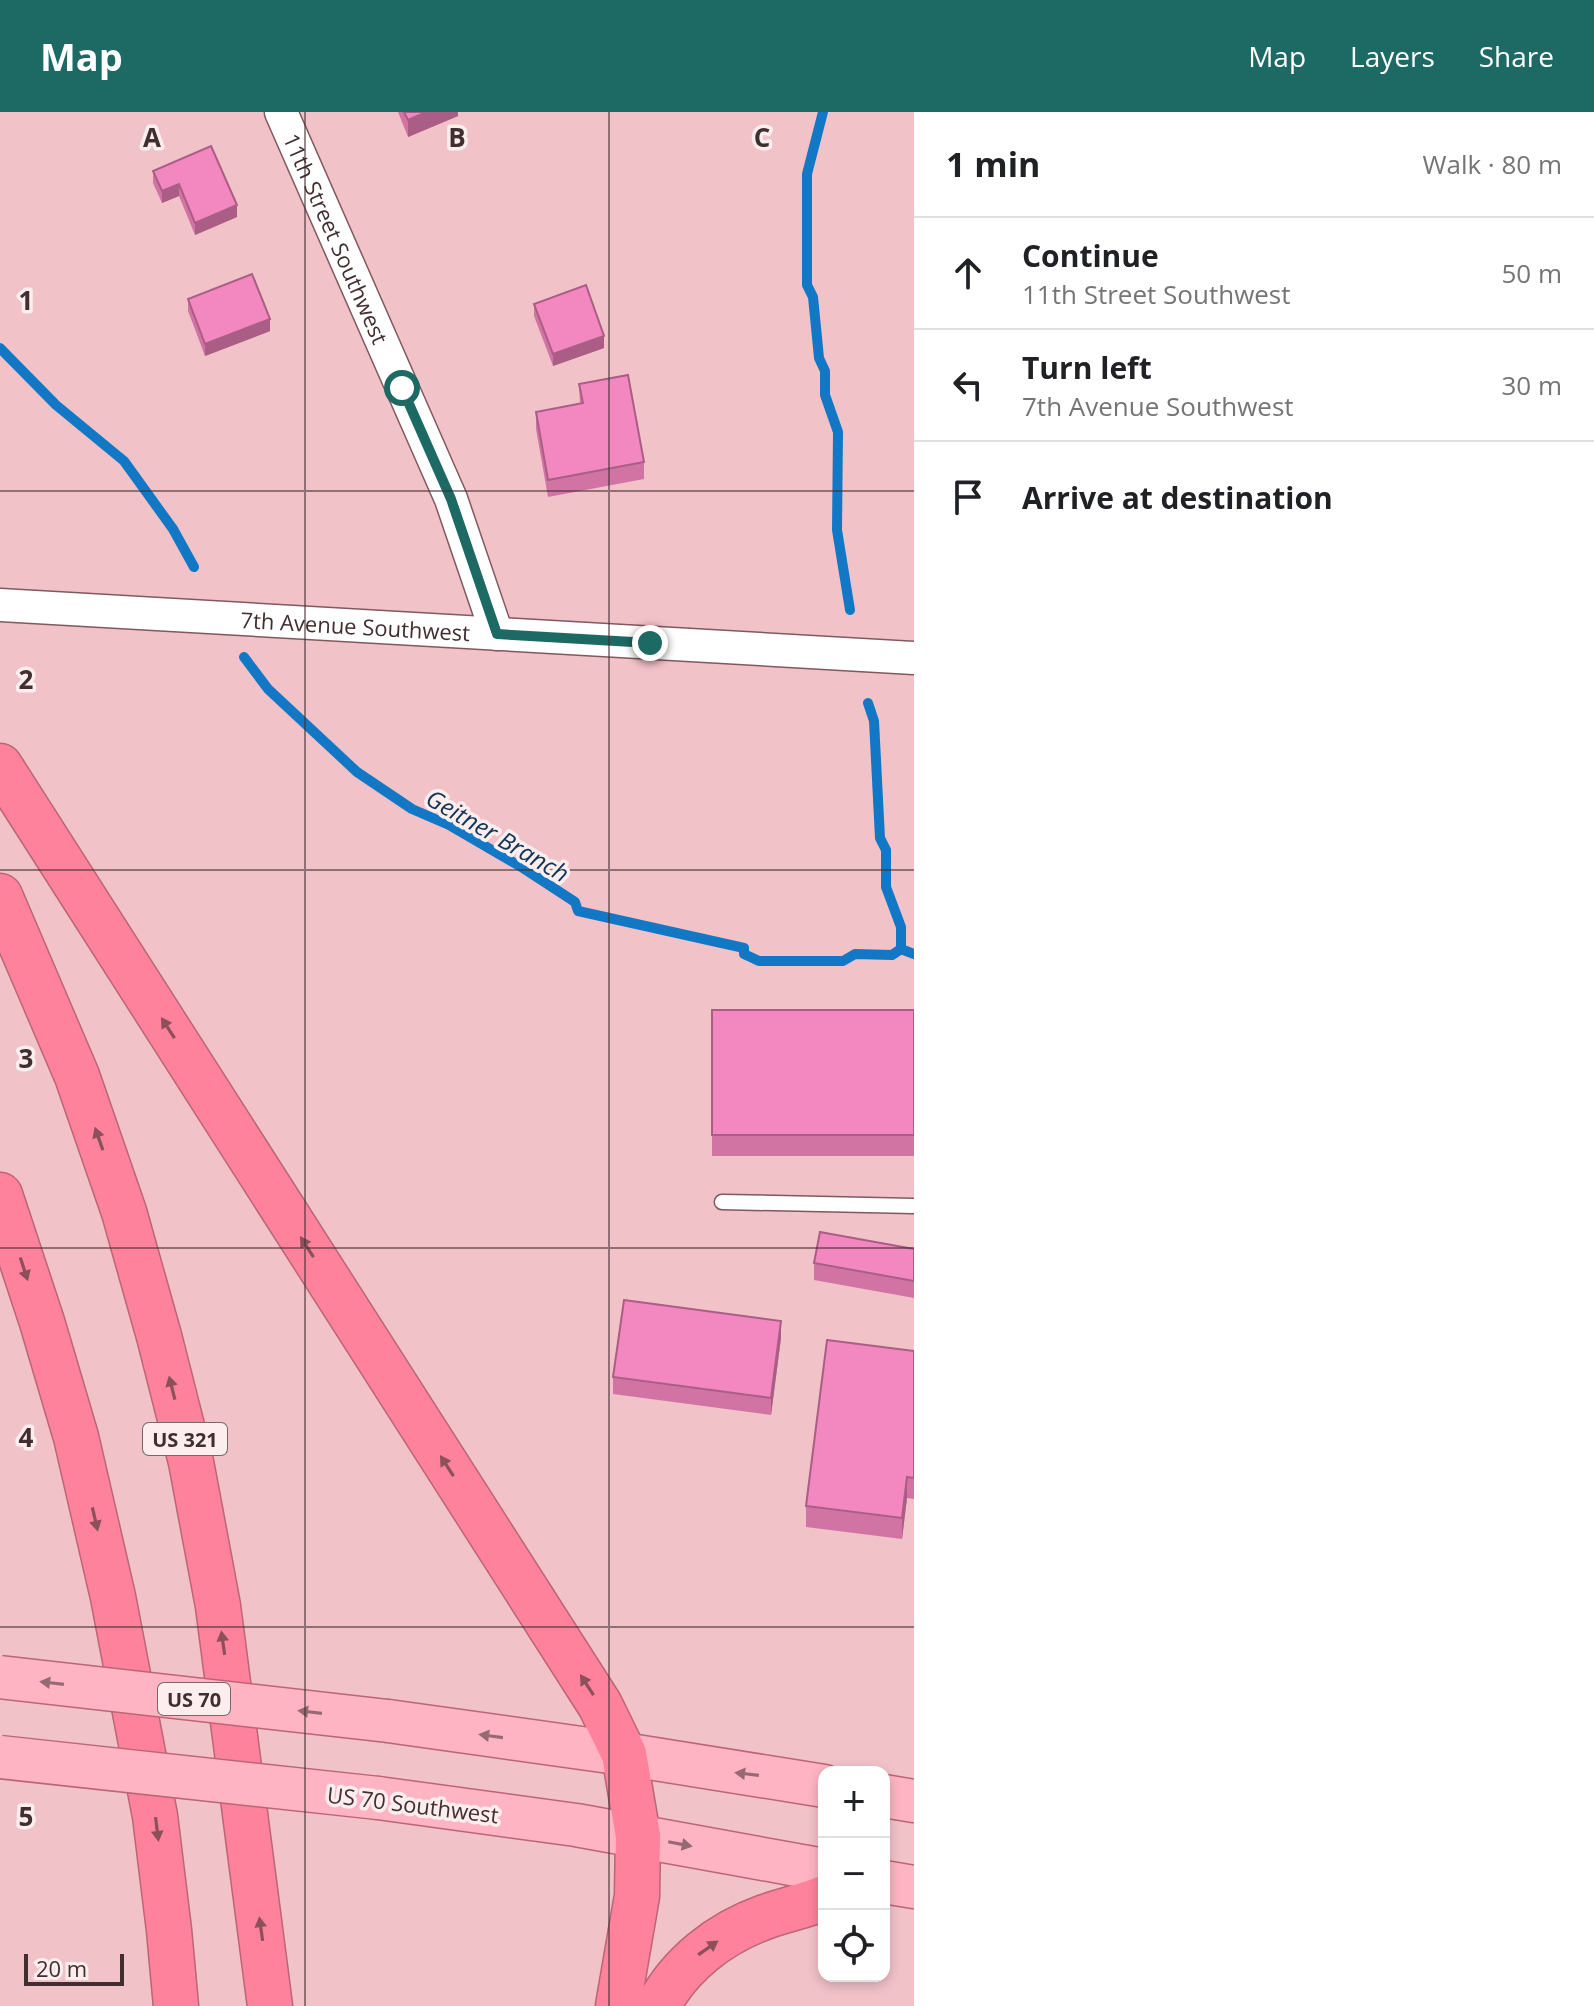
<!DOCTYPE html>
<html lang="en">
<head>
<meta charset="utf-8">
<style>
  :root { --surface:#fff; --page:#f2f2f2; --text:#202124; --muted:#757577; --line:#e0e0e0; --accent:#1d6964 }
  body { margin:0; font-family:"Open Sans",sans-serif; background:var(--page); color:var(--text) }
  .controls { position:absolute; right:24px; bottom:24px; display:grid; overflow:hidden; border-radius:16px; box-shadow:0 4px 12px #0003 }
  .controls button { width:72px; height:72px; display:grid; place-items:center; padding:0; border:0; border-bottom:2px solid var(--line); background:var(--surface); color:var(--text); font:40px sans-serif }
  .scale { position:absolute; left:24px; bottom:20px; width:100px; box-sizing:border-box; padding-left:8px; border:4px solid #402e30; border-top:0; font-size:22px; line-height:28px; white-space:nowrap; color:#402e30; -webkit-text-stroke:6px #fcedef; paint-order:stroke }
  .stop { position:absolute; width:24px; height:24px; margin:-18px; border:6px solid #1d6964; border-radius:50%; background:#fff }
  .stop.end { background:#1d6964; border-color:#fff; box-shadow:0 2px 8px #0008 }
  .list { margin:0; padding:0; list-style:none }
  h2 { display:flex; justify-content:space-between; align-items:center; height:104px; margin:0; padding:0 32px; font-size:34px }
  h2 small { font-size:26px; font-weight:400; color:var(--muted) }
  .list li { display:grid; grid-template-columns:52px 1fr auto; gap:24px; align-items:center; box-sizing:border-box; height:112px; padding:0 32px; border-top:2px solid var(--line) }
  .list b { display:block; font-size:30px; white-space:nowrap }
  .list p { margin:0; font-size:26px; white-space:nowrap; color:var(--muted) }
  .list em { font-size:26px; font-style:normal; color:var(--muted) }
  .icon { flex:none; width:44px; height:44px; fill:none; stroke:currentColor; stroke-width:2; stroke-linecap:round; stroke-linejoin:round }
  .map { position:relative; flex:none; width:914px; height:1894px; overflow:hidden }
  header { display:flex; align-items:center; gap:48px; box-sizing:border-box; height:112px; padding:0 40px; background:var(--accent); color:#fff }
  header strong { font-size:38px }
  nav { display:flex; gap:44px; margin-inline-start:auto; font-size:28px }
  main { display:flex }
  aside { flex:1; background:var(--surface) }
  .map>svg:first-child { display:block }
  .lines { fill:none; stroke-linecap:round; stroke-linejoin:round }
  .stream { stroke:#1278c5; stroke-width:10 }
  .service-casing { stroke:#81585f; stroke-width:17 }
  .tertiary-casing { stroke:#81585f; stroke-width:35 }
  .primary-casing { stroke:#bc6576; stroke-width:45 }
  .motorway-casing { stroke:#bc6576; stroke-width:47 }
  .service { stroke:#fff; stroke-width:14 }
  .tertiary { stroke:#fff; stroke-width:32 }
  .primary { stroke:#feb4c3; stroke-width:42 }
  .motorway { stroke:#fe829b; stroke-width:44 }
  .primary-bridge-casing { stroke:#bc6576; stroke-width:45; stroke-linecap:butt }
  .primary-bridge { stroke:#feb4c3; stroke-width:42 }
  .wall { fill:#d174a4 }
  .shaded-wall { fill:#aa5e86 }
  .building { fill:#f387bf; stroke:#aa5e86; stroke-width:2 }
  .oneway { fill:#8c505b }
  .oneway2 { fill:#966a72 }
  .route { stroke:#1d6964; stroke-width:10 }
  .grid { fill:none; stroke:#402e30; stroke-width:2; stroke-opacity:0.55 }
  .labels { text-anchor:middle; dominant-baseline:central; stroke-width:7; stroke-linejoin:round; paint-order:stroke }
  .shield { fill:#fcedef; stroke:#786769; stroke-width:2 }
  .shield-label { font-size:20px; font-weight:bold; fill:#402e30 }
  .street-label { font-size:22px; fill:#402e30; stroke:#fcedef }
  .water-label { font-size:24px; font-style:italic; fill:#113555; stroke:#fcedef }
  .grid-label { font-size:26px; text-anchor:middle; font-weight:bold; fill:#402e30; stroke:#fcedef; stroke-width:7; stroke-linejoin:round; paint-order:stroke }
</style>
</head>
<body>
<header>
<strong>Map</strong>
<nav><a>Map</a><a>Layers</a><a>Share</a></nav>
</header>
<main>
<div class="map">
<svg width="914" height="1894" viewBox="0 0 914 1894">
  <rect width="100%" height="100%" fill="#f2c2c9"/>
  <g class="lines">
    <path class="stream" d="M 823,0 L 807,62 L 807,173 L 813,185 L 819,246 L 825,259 L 825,283 L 838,320 L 837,418 L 850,498
      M 0,236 L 56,293 L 124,349 L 173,417 L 194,455
      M 244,545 L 268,577 L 357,660 L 412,697 L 449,713 L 523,756 L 575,790 L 578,799 L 744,836 L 744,842 L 759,849 L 843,849 L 855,842 L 892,843 L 901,837
      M 868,591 L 874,609 L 880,726 L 886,738 L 886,775 L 901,815 L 901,837
      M 901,837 L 914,842"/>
    <g class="service-casing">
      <path id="service" d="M 722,1090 L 914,1094"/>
    </g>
    <g class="tertiary-casing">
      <g id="tertiary">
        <path id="s1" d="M 281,0 L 451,387 L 497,522"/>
        <path id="s2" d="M 0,493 L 914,546"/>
      </g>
    </g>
    <g class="primary-casing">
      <path id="primary" d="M 388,1609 L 624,1642 L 824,1674
        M 884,1684 L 914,1689
        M 378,1686 L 576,1713 L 824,1758
        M 884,1770 L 914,1775"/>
    </g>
    <g class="motorway-casing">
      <path id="motorway" d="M 0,654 L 600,1593 L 624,1642 L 638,1724 L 637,1784 L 618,1894
        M 0,784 L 77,964 L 124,1100 L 159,1224 L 191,1350 L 218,1494 L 270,1894
        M 0,1083 L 42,1210 L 76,1325 L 113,1485 L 155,1704 L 169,1818 L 176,1894
        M 658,1894 C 680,1852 720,1821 765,1805 C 784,1798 805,1794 824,1786"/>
    </g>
    <use href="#service" class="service"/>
    <use href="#tertiary" class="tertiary"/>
    <use href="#primary" class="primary"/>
    <use href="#motorway" class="motorway"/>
    <g class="primary-bridge-casing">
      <path id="primary-bridge" d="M 0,1565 L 388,1609
        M 0,1645 L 378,1686"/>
    </g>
    <use href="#primary-bridge" class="primary-bridge"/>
  </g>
  <path class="wall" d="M 398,0 L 458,0 L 458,4 L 408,25 Z
    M 153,59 L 237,105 L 195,123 L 179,84 L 162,91 L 153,71 Z
    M 188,187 L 270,219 L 205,244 L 188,199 Z
    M 534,192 L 604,236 L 553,254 L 534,204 Z
    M 579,272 L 644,350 L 644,367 L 548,385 L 536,317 L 536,300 L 580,292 Z
    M 712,898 L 914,898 L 914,1044 L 712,1044 Z
    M 914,1137 L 914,1186 L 814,1168 L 814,1151 Z
    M 781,1226 L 771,1303 L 613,1282 L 613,1265 Z
    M 914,1239 L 914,1387 L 907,1386 L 902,1427 L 806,1415 L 806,1394 Z"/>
  <path class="shaded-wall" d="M 426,0 L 458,0 L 458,4 L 408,25 L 408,8 Z
    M 179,72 L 179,84 L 162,91 L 162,79 Z
    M 237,93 L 237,105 L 195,123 L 195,111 Z
    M 270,207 L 270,219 L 205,244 L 205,232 Z
    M 604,224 L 604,236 L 553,254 L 553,242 Z
    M 781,1209 L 781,1226 L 771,1303 L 771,1286 Z
    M 907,1365 L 907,1386 L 902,1427 L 902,1406 Z"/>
  <path class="building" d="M 404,0 L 426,0 L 408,8 Z
    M 211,34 L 237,93 L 195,111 L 179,72 L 162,79 L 153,59 Z
    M 252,162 L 270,207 L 205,232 L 188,187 Z
    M 586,173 L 604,224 L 553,242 L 534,192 Z
    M 628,263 L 644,350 L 548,368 L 536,300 L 583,291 L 579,272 Z
    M 712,898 L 914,898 L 914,1023 L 712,1023 Z
    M 820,1120 L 914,1137 L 914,1169 L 814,1151 Z
    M 624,1188 L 781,1209 L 771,1286 L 613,1265 Z
    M 827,1228 L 914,1239 L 914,1366 L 907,1365 L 902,1406 L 806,1394 Z"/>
  <defs><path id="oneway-solid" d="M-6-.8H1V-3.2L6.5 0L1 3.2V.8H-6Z" transform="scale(2)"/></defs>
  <g class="oneway">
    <use href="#oneway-solid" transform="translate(168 916) rotate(-123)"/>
    <use href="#oneway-solid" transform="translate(99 1027) rotate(-109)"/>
    <use href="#oneway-solid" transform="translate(307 1135) rotate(-123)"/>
    <use href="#oneway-solid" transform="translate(24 1157) rotate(72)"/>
    <use href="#oneway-solid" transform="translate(172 1276) rotate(-104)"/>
    <use href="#oneway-solid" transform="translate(447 1354) rotate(-123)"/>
    <use href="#oneway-solid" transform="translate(95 1407) rotate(77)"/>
    <use href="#oneway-solid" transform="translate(223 1531) rotate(-98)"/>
    <use href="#oneway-solid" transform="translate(587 1573) rotate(-123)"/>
    <use href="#oneway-solid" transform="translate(157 1717) rotate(83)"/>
    <use href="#oneway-solid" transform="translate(261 1817) rotate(-98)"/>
    <use href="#oneway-solid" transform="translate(708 1836) rotate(-35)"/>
  </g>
  <g class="oneway2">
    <use href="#oneway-solid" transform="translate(52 1571) rotate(-173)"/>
    <use href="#oneway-solid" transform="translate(310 1600) rotate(-173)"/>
    <use href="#oneway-solid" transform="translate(491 1624) rotate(-172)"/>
    <use href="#oneway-solid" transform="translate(747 1662) rotate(-173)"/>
    <use href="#oneway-solid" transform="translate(680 1732) rotate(11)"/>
  </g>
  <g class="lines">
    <path class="route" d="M 402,276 L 451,387 L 497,522 L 650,531"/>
  </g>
  <path class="grid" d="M 305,0 L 305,1894M 609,0 L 609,1894M 0,379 L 914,379M 0,758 L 914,758M 0,1136 L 914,1136M 0,1515 L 914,1515"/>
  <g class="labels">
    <g class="shield">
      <rect x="143" y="1311" width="84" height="32" rx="6"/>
      <rect x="158" y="1571" width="72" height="32" rx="6"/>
    </g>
    <g class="shield-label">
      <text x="185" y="1327">US 321</text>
      <text x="194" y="1587">US 70</text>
    </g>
    <g class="street-label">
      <text stroke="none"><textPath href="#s1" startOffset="138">11th Street Southwest</textPath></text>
      <text stroke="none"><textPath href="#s2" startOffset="356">7th Avenue Southwest</textPath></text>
      <text transform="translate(413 1692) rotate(7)">US 70 Southwest</text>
    </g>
    <g class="water-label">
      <text transform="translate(498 723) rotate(30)">Geitner Branch</text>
    </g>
  </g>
  <g class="grid-label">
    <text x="152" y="35">A</text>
    <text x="457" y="35">B</text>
    <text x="762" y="35">C</text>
    <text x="26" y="198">1</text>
    <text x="26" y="577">2</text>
    <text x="26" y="956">3</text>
    <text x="26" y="1335">4</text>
    <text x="26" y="1714">5</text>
  </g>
</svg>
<div class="controls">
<button>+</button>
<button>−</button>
<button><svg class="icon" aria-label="locate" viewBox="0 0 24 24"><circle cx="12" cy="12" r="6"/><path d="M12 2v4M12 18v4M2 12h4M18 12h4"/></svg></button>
</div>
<div class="scale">20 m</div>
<div class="stop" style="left:402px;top:276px"></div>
<div class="stop end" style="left:650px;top:531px"></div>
</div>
<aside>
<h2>1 min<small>Walk · 80 m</small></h2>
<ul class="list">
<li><svg class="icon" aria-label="ahead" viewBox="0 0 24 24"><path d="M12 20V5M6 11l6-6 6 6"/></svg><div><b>Continue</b><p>11th Street Southwest</p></div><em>50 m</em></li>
<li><svg class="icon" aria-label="left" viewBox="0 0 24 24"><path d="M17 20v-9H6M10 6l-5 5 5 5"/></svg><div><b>Turn left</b><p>7th Avenue Southwest</p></div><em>30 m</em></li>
<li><svg class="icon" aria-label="arrive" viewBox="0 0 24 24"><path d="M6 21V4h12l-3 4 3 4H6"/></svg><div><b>Arrive at destination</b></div></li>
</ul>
</aside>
</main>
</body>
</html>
